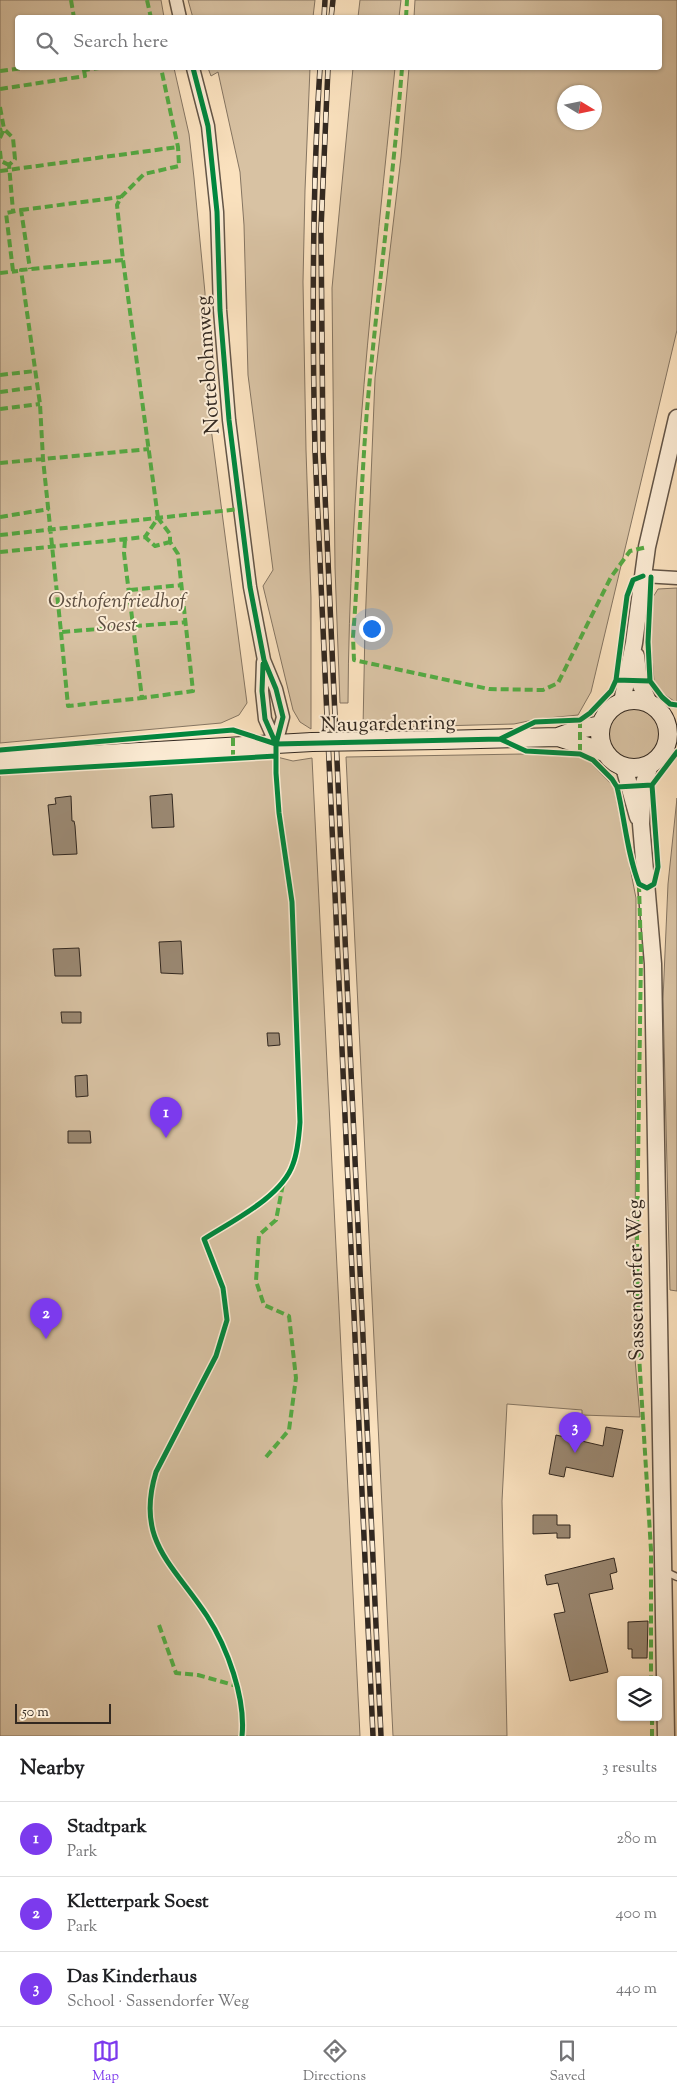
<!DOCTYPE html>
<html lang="en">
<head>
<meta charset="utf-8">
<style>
  :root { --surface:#fff; --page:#f2f2f2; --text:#202124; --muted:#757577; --line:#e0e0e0; --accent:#7c3aed }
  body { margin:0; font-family:"Sorts Mill Goudy",serif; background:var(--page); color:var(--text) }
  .controls { position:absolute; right:15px; bottom:15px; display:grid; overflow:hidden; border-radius:5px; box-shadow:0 1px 4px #0004 }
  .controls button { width:45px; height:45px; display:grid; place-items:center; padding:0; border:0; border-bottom:1px solid var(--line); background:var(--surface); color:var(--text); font:25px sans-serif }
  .compass { position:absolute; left:557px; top:85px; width:45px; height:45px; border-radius:50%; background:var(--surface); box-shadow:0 1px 4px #0004; rotate:100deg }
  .scale { position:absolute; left:15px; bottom:12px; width:96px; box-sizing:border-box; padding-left:5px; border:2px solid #322820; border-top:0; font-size:14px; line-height:18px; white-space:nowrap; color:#322820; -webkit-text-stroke:4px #fcecd5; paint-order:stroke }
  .you { position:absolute; left:371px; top:628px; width:18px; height:18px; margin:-12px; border:4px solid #fff; border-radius:50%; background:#1a73e8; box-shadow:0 0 0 8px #1a73e833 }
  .badge { display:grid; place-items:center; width:32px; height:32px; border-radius:50%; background:var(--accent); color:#fff; font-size:16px; font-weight:700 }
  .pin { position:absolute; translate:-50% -41px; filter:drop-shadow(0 1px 2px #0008) }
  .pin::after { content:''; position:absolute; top:26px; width:18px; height:15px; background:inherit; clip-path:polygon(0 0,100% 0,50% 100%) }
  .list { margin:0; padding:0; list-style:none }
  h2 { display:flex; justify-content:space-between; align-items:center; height:65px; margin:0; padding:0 20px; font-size:21px }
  h2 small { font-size:16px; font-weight:400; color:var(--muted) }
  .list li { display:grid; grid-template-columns:32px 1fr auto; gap:15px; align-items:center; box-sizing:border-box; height:75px; padding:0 20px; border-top:1px solid var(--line) }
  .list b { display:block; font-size:19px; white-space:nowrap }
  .list p { margin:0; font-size:16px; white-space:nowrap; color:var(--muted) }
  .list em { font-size:16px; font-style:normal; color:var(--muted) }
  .icon { flex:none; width:28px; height:28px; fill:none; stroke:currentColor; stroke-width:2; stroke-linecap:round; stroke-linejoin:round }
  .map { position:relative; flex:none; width:677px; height:1736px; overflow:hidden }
  .search { position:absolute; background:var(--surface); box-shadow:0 1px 4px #0004; left:15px; right:15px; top:15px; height:55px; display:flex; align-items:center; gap:12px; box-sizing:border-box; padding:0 18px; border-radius:5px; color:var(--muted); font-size:19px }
  .sheet { height:290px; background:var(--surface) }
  nav { display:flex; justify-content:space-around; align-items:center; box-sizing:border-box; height:70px; border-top:1px solid var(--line); background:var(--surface); font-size:14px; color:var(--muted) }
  nav a { display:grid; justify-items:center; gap:2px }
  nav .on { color:var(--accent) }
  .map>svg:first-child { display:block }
  .green { fill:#d8c2a3; stroke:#857562; fill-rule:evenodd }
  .building { fill:#9a8872; stroke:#322820 }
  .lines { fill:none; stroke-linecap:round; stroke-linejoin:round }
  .service-casing { stroke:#645648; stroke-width:9 }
  .minor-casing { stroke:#645648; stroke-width:15 }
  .tertiary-casing { stroke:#645648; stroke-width:19 }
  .secondary-casing { stroke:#322820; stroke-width:20 }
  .service { stroke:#fcecd5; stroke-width:6 }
  .minor { stroke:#fcecd5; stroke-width:12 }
  .tertiary { stroke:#fcecd5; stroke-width:16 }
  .secondary { stroke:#fcecd5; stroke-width:18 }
  .rail-casing { stroke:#322820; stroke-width:5.5 }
  .rail { stroke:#fcecd5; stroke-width:4; stroke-dasharray:11; stroke-linecap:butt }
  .secondary-bridge-casing { stroke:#322820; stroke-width:20; stroke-linecap:butt }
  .secondary-bridge { stroke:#fcecd5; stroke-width:18 }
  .quiet { stroke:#54aa43; stroke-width:4; stroke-dasharray:8 4; stroke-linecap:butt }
  .cycleway-casing { stroke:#fcecd5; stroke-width:8 }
  .cycleway { stroke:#00873e; stroke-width:5 }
  .labels { text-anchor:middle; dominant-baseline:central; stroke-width:4; stroke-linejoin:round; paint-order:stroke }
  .street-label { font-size:21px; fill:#322820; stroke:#fcecd5 }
  .park-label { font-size:21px; font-style:italic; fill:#5c4e41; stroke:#fcecd5 }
</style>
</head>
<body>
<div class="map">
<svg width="677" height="1736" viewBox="0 0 677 1736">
  <rect width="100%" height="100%" fill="#fae1be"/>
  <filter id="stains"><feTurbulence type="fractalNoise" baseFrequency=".004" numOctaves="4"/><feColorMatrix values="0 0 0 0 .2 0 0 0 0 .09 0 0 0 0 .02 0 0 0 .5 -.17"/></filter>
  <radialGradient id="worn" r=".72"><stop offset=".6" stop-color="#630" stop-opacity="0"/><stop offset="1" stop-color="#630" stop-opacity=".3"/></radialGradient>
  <path class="green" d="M 0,0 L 161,0 L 164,17 L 18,18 L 18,68 L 174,68 L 189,134 L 194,178 L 205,293 L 206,390 L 247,703 L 239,715 L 221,723 L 0,743 Z
    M 188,0 L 315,0 L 313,17 L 193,18 Z
    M 360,0 L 401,0 L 399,17 L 358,17 Z
    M 415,0 L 677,0 L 677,330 L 591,692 L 578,715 L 538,719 L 514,724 L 363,728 L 365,627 L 375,378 L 401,157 L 409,68 L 660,68 L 660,18 L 414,17 ZM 564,92 L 594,92 L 594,122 L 564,122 Z
    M 208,68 L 310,68 L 305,190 L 303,282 L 306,450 L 311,598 L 311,729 L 300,722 L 293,710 L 263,586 L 273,570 L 248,375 L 244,225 L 240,172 L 218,72 L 211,76 Z
    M 353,68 L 395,68 C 374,279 349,490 348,703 L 340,703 L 335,568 L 332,288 Z
    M 677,588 L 677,703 L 659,691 L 654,681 L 651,644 L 653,597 L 658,589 Z
    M605 734a28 28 0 1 1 56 0a28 28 0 1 1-56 0Z
    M 265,754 L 293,761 L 312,758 L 360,1736 L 0,1736 L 0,774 Z
    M 523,754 L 580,757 L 591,763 L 614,787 L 636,898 L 635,1359 L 640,1417 L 582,1415 L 582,1410 L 507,1404 L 502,1501 L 507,1736 L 393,1736 L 346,757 Z
    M 677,798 L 677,1291 L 670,1290 L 663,999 L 668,884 Z"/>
  <path class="building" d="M 172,794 L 174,827 L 152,828 L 150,796 Z
    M 71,796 L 72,821 L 74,821 L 75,826 L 77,854 L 53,855 L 48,805 L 56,804 L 55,798 Z
    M 181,941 L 183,974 L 161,973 L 159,942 Z
    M 79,948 L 81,976 L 55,976 L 53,949 Z
    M 61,1012 L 81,1012 L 81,1023 L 62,1023 Z
    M 267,1033 L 279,1033 L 280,1045 L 268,1046 Z
    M 87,1075 L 88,1096 L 76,1097 L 75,1076 Z
    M 68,1131 L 90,1131 L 91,1143 L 68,1143 Z
    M 606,1427 L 623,1430 L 613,1477 L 566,1467 L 564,1477 L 549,1474 L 556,1435 L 603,1446 Z
    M 533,1515 L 557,1515 L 557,1525 L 570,1525 L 570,1538 L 557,1538 L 557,1533 L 533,1534 Z
    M 614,1558 L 617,1572 L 610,1574 L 613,1589 L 589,1594 L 608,1672 L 570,1681 L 554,1614 L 565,1612 L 558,1583 L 547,1585 L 545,1575 Z
    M 648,1621 L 647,1658 L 632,1658 L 632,1649 L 628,1649 L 628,1622 Z"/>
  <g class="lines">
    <g class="service-casing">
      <path id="service" d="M 664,1571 L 677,1577"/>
    </g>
    <g class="minor-casing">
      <path id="minor" d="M 176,0 L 180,18
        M 193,68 L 208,126 L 217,212 L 220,310 L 229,420 L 250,587 L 264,660 L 276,689 L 283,717 L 276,744
        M 643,576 L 677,578
        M 263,662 L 262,691 L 265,719 L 276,744"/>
    </g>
    <g class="tertiary-casing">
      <path id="tertiary" d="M 636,656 L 639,681 L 649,703
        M 622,702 L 634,643 L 647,547 L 677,418
        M 650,765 L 643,786 L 641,824 L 653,964 L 666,1736
        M 624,767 L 638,817"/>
    </g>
    <g class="secondary-casing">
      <path id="secondary" d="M600 734a34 34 0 1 1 68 0a34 34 0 1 1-68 0Z
        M 558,737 L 580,729 L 601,725
        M 440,740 L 558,737 L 604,752
        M 0,760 L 312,742"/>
    </g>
    <use href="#service" class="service"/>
    <use href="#minor" class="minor"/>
    <use href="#tertiary" class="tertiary"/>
    <use href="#secondary" class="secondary"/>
    <g class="rail-casing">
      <path id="rail" d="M 324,18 L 325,0
        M 331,18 L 333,0
        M 320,68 C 312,195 312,323 315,451 L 373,1736
        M 328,68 L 321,229 L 323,450 L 381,1736"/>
    </g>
    <use href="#rail" class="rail"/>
    <g class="secondary-bridge-casing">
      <path id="secondary-bridge" d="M 312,742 L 440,740"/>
    </g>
    <use href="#secondary-bridge" class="secondary-bridge"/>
    <path class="quiet" d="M 71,0 L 74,18
      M 147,0 L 151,18
      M 406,18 L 407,0
      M 83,68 L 84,70 L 99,68
      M 402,68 C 393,182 377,296 367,410 C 361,485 359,561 353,637 L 354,660 L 489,689 L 543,690 L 558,683 L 611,577 L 630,551 L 647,547
      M 0,71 L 23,68
      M 0,89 L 85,76 L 84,70
      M 0,107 L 4,129 L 0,130
      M 0,138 L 4,129 L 13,138 L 15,159 L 9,165 L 13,211
      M 0,151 L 1,161 L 9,165
      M 0,171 L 178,147
      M 21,210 L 121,197
      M 123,260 L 21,270 L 40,404 L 43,459 L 61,632 L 187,622
      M 13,271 L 6,213 L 21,210 L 30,269
      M 0,273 L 18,271
      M 0,375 L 35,371
      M 0,392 L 37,387
      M 0,409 L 40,404
      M 0,463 L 149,449
      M 0,517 L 49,509
      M 158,518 L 123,260 L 117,205 L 121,197 L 144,174 L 179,166 L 178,147 L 161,68
      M 0,535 L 240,509
      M 125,540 L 124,553 L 142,698 L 193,691 L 178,554 L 170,542 L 170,534 L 158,518 L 145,537
      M 0,552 L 145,537 L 155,546 L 170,542
      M 130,590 L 182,585
      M 61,632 L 68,706 L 142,698
      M 580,720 L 580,754
      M 229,731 L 233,730 L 233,759
      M 639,884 L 641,955 L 637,1237 L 639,1355 L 651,1550 L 651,1680
      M 266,1457 L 289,1430 L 296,1378 L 289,1316 L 264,1305 L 256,1281 L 259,1235 L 276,1220 L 283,1184
      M 159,1625 L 176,1673 L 198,1675 L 237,1686
      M 652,1717 L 652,1736"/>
    <g class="cycleway-casing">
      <path id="cycleway" d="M 193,68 L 208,126 L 217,212 L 220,310 L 229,420 L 250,587 L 264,660 L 276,689 L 283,717 L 276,744 L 276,773 L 279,813 L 292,902 L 300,1122 C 299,1136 298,1151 293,1164 C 282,1197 232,1221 204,1239 L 223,1288 L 227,1320 L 216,1356 L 156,1472 C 135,1541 173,1564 207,1616 C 227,1647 246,1698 242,1736
        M 651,577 L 648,642 L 650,681 L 662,697 L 670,704 L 677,705
        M 263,664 L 262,691 L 265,719 L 276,744
        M 616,680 L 627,596 L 633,580 L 643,576
        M 500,739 L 526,751 L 580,754 L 593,760 L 612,779 L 617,787 L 652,785 L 677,752
        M 0,750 L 233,730 L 276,744 L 500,739 L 535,722 L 580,720 L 590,713 L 611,691 L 616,680 L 650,681
        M 0,772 L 276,756
        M 617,787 C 625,820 627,853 639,884 L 647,888 L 654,884 L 658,867 L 652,785"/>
    </g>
    <use href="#cycleway" class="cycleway"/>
  </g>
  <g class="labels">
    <g class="street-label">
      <text transform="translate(209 365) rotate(-94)">Nottebohmweg</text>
      <text transform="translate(388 725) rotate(-1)">Naugardenring</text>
      <text transform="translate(637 1280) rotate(-91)">Sassendorfer Weg</text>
    </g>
    <g class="park-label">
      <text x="117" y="602">Osthofenfriedhof<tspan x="117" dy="24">Soest</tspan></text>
    </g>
  </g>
  <rect width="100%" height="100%" filter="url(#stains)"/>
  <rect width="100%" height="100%" fill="url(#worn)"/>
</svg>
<div class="controls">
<button><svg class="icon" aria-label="layers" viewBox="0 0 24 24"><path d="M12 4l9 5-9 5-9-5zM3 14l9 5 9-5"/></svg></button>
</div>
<svg class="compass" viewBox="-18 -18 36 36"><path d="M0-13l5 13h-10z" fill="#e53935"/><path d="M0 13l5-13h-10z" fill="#757577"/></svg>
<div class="scale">50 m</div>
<div class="you"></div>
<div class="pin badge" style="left:166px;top:1138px">1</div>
<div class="pin badge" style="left:46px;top:1339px">2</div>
<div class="pin badge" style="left:575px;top:1453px">3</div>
<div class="search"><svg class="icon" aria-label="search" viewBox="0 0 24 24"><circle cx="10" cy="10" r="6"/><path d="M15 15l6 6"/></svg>Search here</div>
</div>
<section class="sheet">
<h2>Nearby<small>3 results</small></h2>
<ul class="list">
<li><span class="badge">1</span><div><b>Stadtpark</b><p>Park</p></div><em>280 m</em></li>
<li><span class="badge">2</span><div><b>Kletterpark Soest</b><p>Park</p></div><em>400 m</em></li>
<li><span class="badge">3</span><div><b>Das Kinderhaus</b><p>School · Sassendorfer Weg</p></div><em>440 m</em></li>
</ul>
</section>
<nav>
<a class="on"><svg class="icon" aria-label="map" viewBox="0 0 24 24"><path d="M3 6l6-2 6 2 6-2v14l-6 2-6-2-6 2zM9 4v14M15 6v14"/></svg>Map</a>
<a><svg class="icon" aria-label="directions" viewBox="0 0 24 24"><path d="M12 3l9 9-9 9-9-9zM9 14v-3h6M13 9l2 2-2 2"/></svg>Directions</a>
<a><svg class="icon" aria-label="saved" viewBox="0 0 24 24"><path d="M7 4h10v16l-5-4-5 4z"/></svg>Saved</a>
</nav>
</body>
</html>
